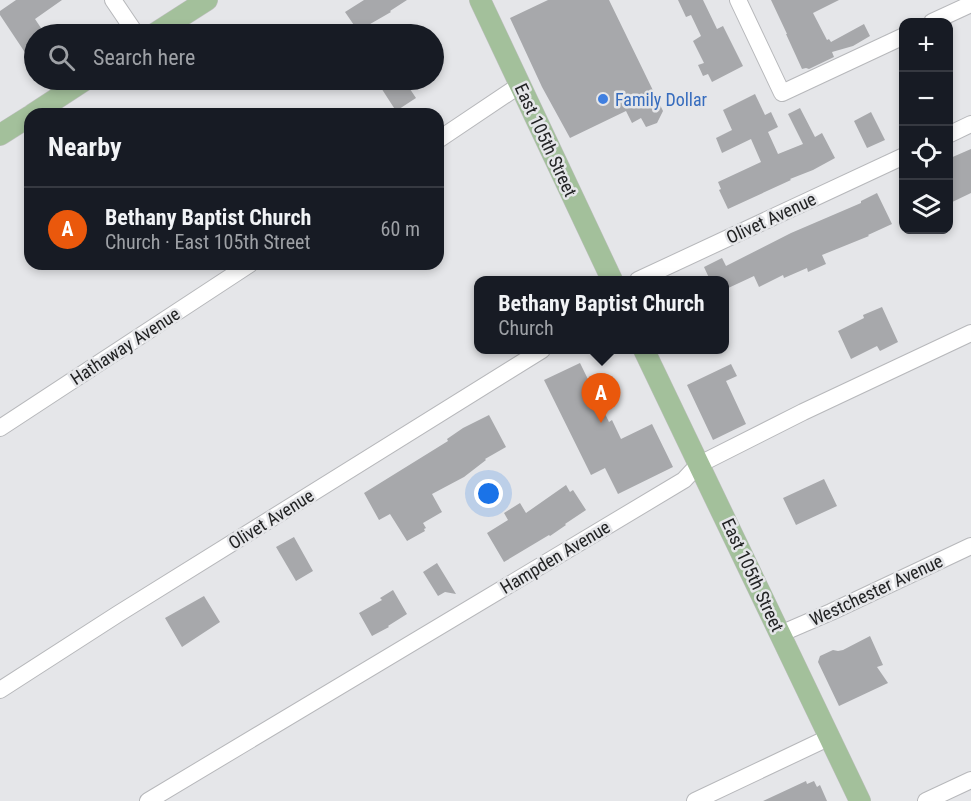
<!DOCTYPE html>
<html lang="en">
<head>
<meta charset="utf-8">
<style>
  :root { --surface:#171b24; --page:#20242c; --text:#f1f3f6; --muted:#9ea1a6; --line:#363941; --accent:#ea580c }
  body { margin:0; font-family:"Roboto Condensed",sans-serif; background:var(--page); color:var(--text) }
  .controls { position:absolute; right:18px; top:18px; display:grid; overflow:hidden; border-radius:12px; box-shadow:0 3px 9px #0003 }
  .controls button { width:54px; height:54px; display:grid; place-items:center; padding:0; border:0; border-bottom:2px solid var(--line); background:var(--surface); color:var(--text); font:30px sans-serif }
  .you { position:absolute; left:489px; top:494px; width:21px; height:21px; margin:-15px; border:4px solid #fff; border-radius:50%; background:#1a73e8; box-shadow:0 0 0 9px #1a73e833 }
  .badge { display:grid; place-items:center; width:39px; height:39px; border-radius:50%; background:var(--accent); color:#fff; font-size:20px; font-weight:700 }
  .pin { position:absolute; translate:-50% -50px; filter:drop-shadow(0 2px 3px #0008) }
  .pin::after { content:''; position:absolute; top:32px; width:21px; height:18px; background:inherit; clip-path:polygon(0 0,100% 0,50% 100%) }
  .popup { position:absolute; left:474px; top:276px; width:255px; height:78px; box-sizing:border-box; display:grid; place-content:center; border-radius:12px; background:var(--surface); filter:drop-shadow(0 2px 4px #0005); font-size:20px; white-space:nowrap; color:var(--muted) }
  .popup b { font-size:22px; color:var(--text) }
  .popup::after { content:''; position:absolute; left:50%; top:100%; margin-left:-12px; border:12px solid transparent; border-top-color:var(--surface) }
  .list { margin:0; padding:0; list-style:none }
  h2 { display:flex; justify-content:space-between; align-items:center; height:78px; margin:0; padding:0 24px; font-size:26px }
  h2 small { font-size:20px; font-weight:400; color:var(--muted) }
  .list li { display:grid; grid-template-columns:39px 1fr auto; gap:18px; align-items:center; box-sizing:border-box; height:84px; padding:0 24px; border-top:2px solid var(--line) }
  .list b { display:block; font-size:22px; white-space:nowrap }
  .list p { margin:0; font-size:20px; white-space:nowrap; color:var(--muted) }
  .list em { font-size:20px; font-style:normal; color:var(--muted) }
  .icon { flex:none; width:33px; height:33px; fill:none; stroke:currentColor; stroke-width:2; stroke-linecap:round; stroke-linejoin:round }
  .map { position:relative; flex:none; width:971px; height:801px; overflow:hidden }
  .search { position:absolute; background:var(--surface); box-shadow:0 3px 9px #0003; left:24px; top:24px; width:420px; height:66px; display:flex; align-items:center; gap:15px; box-sizing:border-box; padding:0 21px; border-radius:33px; color:var(--muted); font-size:22px }
  .panel { position:absolute; background:var(--surface); box-shadow:0 3px 9px #0003; left:24px; top:108px; width:420px; height:162px; border-radius:18px }
  .map>svg:first-child { display:block }
  .building { fill:#a7a8ab }
  .lines { fill:none; stroke-linecap:round; stroke-linejoin:round }
  .minor-casing { stroke:#b7b8bb; stroke-width:18 }
  .major-casing { stroke:#c1c1c2; stroke-width:22 }
  .minor { stroke:#fff; stroke-width:16 }
  .major { stroke:#a3c09b; stroke-width:21 }
  .shop-dot { fill:#3f7fe0; stroke:#e5e6e9; stroke-width:2 }
  .labels { text-anchor:middle; dominant-baseline:central; stroke-width:5; stroke-linejoin:round; paint-order:stroke }
  .shop-label { font-size:18px; fill:#366cbe; stroke:#e5e6e9; text-anchor:start }
  .street-label { font-size:18px; fill:#222324; stroke:#e5e6e9 }
</style>
</head>
<body>
<div class="map">
<svg width="971" height="801" viewBox="0 0 971 801">
  <rect width="100%" height="100%" fill="#e5e6e9"/>
  <path class="building" d="M 16,0 L 62,0 L 35,19 L 45,34 L 34,34 L 34,66 L 0,15 L 0,11 Z
    M 364,0 L 407,0 L 390,11 L 391,12 L 358,31 L 345,12 Z
    M 548,0 L 609,0 L 663,111 L 657,123 L 646,127 L 641,118 L 632,123 L 626,111 L 570,138 L 542,87 L 510,18 Z
    M 678,0 L 703,0 L 717,29 L 723,26 L 743,66 L 712,82 L 708,74 L 703,76 L 698,65 L 704,63 L 693,41 L 701,36 L 691,15 L 686,17 Z
    M 771,0 L 839,0 L 813,13 L 827,40 L 829,39 L 831,42 L 864,24 L 870,36 L 853,46 L 832,52 L 834,57 L 809,69 L 806,68 L 802,69 L 786,34 L 787,34 Z
    M 376,80 L 404,80 L 416,98 L 396,111 Z
    M 755,94 L 765,115 L 771,112 L 778,127 L 768,132 L 778,154 L 803,144 L 788,114 L 800,108 L 815,137 L 822,133 L 835,158 L 813,170 L 790,179 L 791,180 L 728,209 L 719,190 L 721,189 L 718,182 L 761,162 L 751,139 L 722,153 L 716,138 L 732,130 L 723,110 Z
    M 871,112 L 885,140 L 867,148 L 854,121 Z
    M 971,149 L 971,193 L 948,204 L 948,159 Z
    M 877,193 L 892,224 L 868,235 L 869,236 L 822,255 L 826,264 L 808,272 L 807,268 L 784,278 L 783,275 L 759,287 L 754,276 L 724,290 L 724,280 L 710,280 L 704,267 L 722,258 L 726,266 L 791,233 L 861,203 L 861,201 Z
    M 882,307 L 898,342 L 880,351 L 877,346 L 851,359 L 838,331 L 864,318 L 863,315 Z
    M 580,363 L 609,422 L 612,420 L 621,439 L 652,424 L 673,467 L 618,494 L 605,468 L 591,475 L 544,380 Z
    M 731,364 L 737,376 L 726,381 L 746,424 L 713,440 L 687,385 Z
    M 489,415 L 506,447 L 485,459 L 486,460 L 464,477 L 432,494 L 442,512 L 423,523 L 426,528 L 424,529 L 425,531 L 407,541 L 390,514 L 379,520 L 364,493 L 448,441 L 447,439 L 463,428 Z
    M 824,479 L 837,506 L 796,525 L 783,498 Z
    M 566,485 L 570,492 L 573,490 L 586,510 L 565,524 L 566,525 L 550,536 L 549,535 L 504,562 L 487,533 L 508,520 L 504,513 L 520,503 L 526,513 Z
    M 294,537 L 313,571 L 296,581 L 276,547 Z
    M 437,563 L 456,594 L 445,592 L 438,596 L 423,572 Z
    M 393,590 L 407,614 L 388,626 L 389,627 L 372,636 L 359,613 L 382,600 L 380,598 Z
    M 204,596 L 220,622 L 182,647 L 165,618 Z
    M 870,636 L 883,665 L 877,667 L 888,683 L 839,706 L 818,662 L 820,656 L 833,650 L 838,651 L 843,650 Z
    M 806,781 L 807,784 L 814,781 L 817,787 L 820,785 L 827,801 L 763,801 Z"/>
  <g class="lines">
    <g class="minor-casing">
      <path id="minor" d="M 113,0 L 136,34
        M 738,0 L 782,93 L 904,36
        M 932,22 L 971,4
        M 948,135 L 971,124
        M 438,140 L 520,85
        M 638,280 L 904,156
        M 0,428 L 250,264
        M 780,634 L 831,612 L 971,546
        M 0,690 L 118,614 L 542,350
        M 148,801 L 684,480 L 698,465 L 803,412 L 971,333
        M 695,801 L 830,737
        M 926,801 L 971,780"/>
    </g>
    <g class="major-casing">
      <path id="major" d="M 480,0 L 612,280
        M 154,34 L 207,0
        M 33,114 L 85,80
        M 0,135 L 30,116
        M 644,350 L 860,801"/>
    </g>
    <use href="#minor" class="minor"/>
    <use href="#major" class="major"/>
  </g>
  <circle class="shop-dot" cx="603" cy="99" r="6"/>
  <g class="labels">
    <g class="shop-label">
      <text x="615" y="99">Family Dollar</text>
    </g>
    <g class="street-label">
      <text transform="translate(546 140) rotate(65)">East 105th Street</text>
      <text transform="translate(771 218) rotate(-25)">Olivet Avenue</text>
      <text transform="translate(125 346) rotate(-33)">Hathaway Avenue</text>
      <text transform="translate(271 519) rotate(-32)">Olivet Avenue</text>
      <text transform="translate(555 557) rotate(-31)">Hampden Avenue</text>
      <text transform="translate(753 575) rotate(65)">East 105th Street</text>
      <text transform="translate(876 590) rotate(-25)">Westchester Avenue</text>
    </g>
  </g>
</svg>
<div class="controls">
<button>+</button>
<button>−</button>
<button><svg class="icon" aria-label="locate" viewBox="0 0 24 24"><circle cx="12" cy="12" r="6"/><path d="M12 2v4M12 18v4M2 12h4M18 12h4"/></svg></button>
<button><svg class="icon" aria-label="layers" viewBox="0 0 24 24"><path d="M12 4l9 5-9 5-9-5zM3 14l9 5 9-5"/></svg></button>
</div>
<div class="you"></div>
<div class="pin badge" style="left:601px;top:423px">A</div>
<div class="popup"><b>Bethany Baptist Church</b>Church</div>
<div class="search"><svg class="icon" aria-label="search" viewBox="0 0 24 24"><circle cx="10" cy="10" r="6"/><path d="M15 15l6 6"/></svg>Search here</div>
<section class="panel">
<h2>Nearby<small></small></h2>
<ul class="list">
<li><span class="badge">A</span><div><b>Bethany Baptist Church</b><p>Church · East 105th Street</p></div><em>60 m</em></li>
</ul>
</section>
</div>
</body>
</html>
